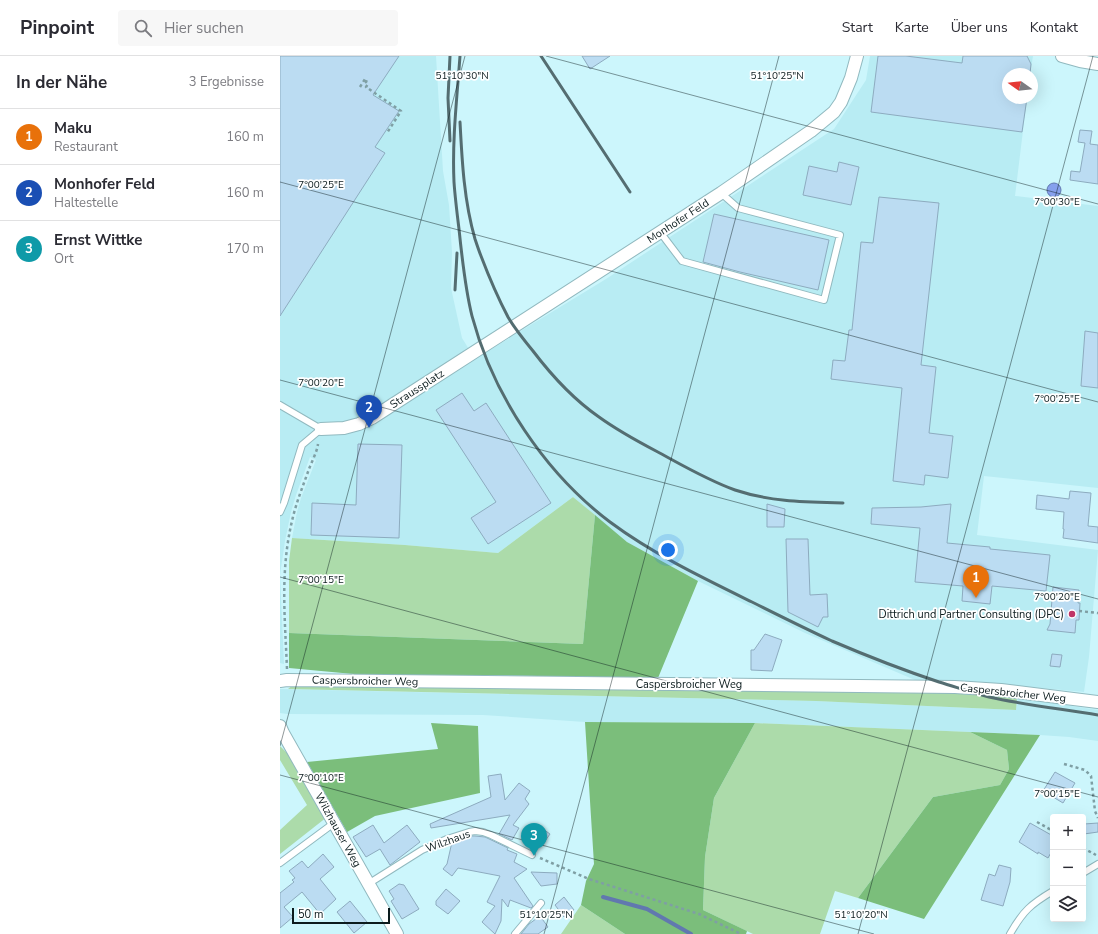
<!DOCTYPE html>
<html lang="de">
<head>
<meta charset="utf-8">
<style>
  :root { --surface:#fff; --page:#f7f7f7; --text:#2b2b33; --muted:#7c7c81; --line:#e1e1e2; --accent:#db2777 }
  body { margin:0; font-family:"Nunito Sans",sans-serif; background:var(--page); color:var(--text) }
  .controls { position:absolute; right:12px; bottom:12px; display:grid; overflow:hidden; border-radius:4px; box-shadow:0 4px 16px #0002 }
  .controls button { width:36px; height:36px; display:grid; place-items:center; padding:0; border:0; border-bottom:1px solid var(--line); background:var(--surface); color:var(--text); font:20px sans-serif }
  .compass { position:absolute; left:722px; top:12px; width:36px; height:36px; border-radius:50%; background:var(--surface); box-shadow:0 4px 16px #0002; rotate:285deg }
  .scale { position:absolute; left:12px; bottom:10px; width:98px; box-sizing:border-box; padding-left:4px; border:2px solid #0b1b1d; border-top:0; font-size:11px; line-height:14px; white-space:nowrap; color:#0b1b1d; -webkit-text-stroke:3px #fff; paint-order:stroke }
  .you { position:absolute; left:388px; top:494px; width:14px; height:14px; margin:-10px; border:3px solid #fff; border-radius:50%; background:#1a73e8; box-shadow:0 0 0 6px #1a73e833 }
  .badge { display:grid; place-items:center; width:26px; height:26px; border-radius:50%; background:var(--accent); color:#fff; font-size:13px; font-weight:700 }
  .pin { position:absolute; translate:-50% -33px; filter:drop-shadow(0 1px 2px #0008) }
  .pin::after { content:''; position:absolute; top:21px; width:14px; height:12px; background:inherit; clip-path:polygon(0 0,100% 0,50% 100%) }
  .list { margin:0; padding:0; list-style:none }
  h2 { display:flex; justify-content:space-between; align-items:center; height:52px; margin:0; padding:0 16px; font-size:17px }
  h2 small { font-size:13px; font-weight:400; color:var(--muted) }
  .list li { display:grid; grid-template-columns:26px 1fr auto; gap:12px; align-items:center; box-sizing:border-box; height:56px; padding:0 16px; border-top:1px solid var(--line) }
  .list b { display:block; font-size:15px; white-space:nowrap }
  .list p { margin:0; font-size:13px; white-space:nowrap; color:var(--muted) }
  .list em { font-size:13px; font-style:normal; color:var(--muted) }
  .icon { flex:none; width:22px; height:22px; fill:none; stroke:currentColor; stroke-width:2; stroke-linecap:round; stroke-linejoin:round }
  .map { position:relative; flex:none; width:818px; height:878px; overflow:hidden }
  header { display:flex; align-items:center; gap:24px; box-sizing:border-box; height:56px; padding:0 20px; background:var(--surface); border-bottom:1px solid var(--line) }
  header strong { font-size:19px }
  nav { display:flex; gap:22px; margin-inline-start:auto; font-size:14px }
  .search { width:280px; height:36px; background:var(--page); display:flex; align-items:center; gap:10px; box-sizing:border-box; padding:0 14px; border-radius:4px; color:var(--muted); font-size:15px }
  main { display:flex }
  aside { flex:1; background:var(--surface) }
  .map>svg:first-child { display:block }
  .built { fill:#b8ecf3 }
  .green { fill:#acdbaa }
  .forest { fill:#7bbe7b }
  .water { fill:#86a0ed; stroke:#6178af }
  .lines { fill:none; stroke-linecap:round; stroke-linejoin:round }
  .stream { stroke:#6178af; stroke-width:4 }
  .building { fill:#bbdcf2; stroke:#8dabbf }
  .service-casing { stroke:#91b9bf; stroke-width:8 }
  .minor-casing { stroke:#91b9bf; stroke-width:14 }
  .path { stroke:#7f9fa4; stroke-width:2.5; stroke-dasharray:3 3; stroke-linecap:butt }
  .service { stroke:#fff; stroke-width:6 }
  .minor { stroke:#fff; stroke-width:12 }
  .rail { stroke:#546d71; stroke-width:3 }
  .ticks { fill:none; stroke:#0b1b1d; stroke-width:1; stroke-opacity:0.45 }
  .poi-dot { fill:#c03467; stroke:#fff; stroke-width:1.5 }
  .labels { text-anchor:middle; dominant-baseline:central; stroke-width:3.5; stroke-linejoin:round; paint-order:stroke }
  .street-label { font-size:11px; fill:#0b1b1d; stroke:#fff }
  .poi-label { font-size:11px; fill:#0b1b1d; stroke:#fff; text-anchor:end }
  .ticks-label { font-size:10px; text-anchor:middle; fill:#0b1b1d; stroke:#fff; stroke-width:3.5; stroke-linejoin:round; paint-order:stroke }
</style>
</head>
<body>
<header>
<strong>Pinpoint</strong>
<div class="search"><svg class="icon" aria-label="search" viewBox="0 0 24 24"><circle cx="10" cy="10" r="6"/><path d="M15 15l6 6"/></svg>Hier suchen</div>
<nav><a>Start</a><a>Karte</a><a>Über uns</a><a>Kontakt</a></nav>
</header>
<main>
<aside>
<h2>In der Nähe<small>3 Ergebnisse</small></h2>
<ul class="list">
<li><span class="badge" style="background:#e8710a">1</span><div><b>Maku</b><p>Restaurant</p></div><em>160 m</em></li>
<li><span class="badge" style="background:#1a4fb4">2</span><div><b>Monhofer Feld</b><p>Haltestelle</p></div><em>160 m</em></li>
<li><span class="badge" style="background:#0f9aa8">3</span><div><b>Ernst Wittke</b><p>Ort</p></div><em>170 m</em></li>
</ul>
</aside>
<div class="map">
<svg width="818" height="878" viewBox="0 0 818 878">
  <rect width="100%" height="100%" fill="#ccf6fc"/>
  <path class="built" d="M 0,0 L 156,0 L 163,115 L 169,149 L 172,196 L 171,232 L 182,282 L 195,303 L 326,223 L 554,73 L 586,24 L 590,0 L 753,0 L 750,18 L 728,18 L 728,42 L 747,42 L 735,140 L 818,150 L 818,432 L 704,420 L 697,479 L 818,494 L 809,601 L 804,636 L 671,624 L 635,624 L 525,577 L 418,525 L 347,486 L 293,441 L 218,497 L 125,489 L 12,482 L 17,456 L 21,442 L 36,404 L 30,401 L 16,439 L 11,456 L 5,485 L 0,519 L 4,608 L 0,607 Z
    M 0,633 L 536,645 L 736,654 L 737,642 L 818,654 L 818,685 L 789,681 L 760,679 L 475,667 L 305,666 L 203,659 L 7,658 L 0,657 Z"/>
  <path class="green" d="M 293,441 L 315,459 L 303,588 L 9,577 L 9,505 L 12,482 L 125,489 L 218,497 Z
    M 13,629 L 640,635 L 737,642 L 736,654 L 536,645 L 8,633 Z
    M 475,667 L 690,676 L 727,694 L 729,713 L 720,729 L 653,741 L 578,842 L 555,835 L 540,878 L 473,878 L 423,854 L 425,801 L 434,742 Z
    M 0,690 L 8,698 L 47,761 L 0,798 L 0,774 L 27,749 L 0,704 Z
    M 301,849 L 345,878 L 281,878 Z"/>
  <path class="forest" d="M 315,459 L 347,486 L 418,525 L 378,622 L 193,619 L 84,619 L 9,612 L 9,577 L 303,588 Z
    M 305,666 L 475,667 L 434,742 L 425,801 L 423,854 L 467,875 L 466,878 L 345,878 L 301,849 L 306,825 L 314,808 Z
    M 151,667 L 198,670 L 200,737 L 95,760 L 67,776 L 27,706 L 158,693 Z
    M 690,676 L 760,679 L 644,863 L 578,842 L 653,741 L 720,729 L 729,713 L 727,694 Z"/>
  <path class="water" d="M767 134a7 7 0 1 1 14 0a7 7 0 1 1-14 0Z"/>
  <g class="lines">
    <path class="stream" d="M 323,841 L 367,853 L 411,878"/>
  </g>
  <path class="building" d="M 0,0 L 119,0 L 93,39 L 119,55 L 95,91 L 105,97 L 0,260 Z
    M 302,0 L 330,0 L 310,13 Z
    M 598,0 L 626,0 L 682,7 L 683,0 L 747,0 L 751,8 L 750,18 L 728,18 L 728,42 L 747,42 L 742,76 L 591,56 Z
    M 800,74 L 812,75 L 810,88 L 818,89 L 818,128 L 790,124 L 791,115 L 800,116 L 805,87 L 798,86 Z
    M 559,106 L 579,111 L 571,149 L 523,139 L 529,110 L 557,116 Z
    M 599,141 L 659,147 L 641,309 L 656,311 L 649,377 L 673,380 L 668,422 L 645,419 L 644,429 L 613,425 L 622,332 L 551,323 L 553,304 L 565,305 L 569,274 L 572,274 L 581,186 L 593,187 Z
    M 434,158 L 549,184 L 538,234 L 460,216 L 423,206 Z
    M 805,275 L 818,277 L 818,332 L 801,330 Z
    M 182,337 L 194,355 L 206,347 L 271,447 L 208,488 L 191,462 L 216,446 L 156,354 Z
    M 78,388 L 122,389 L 119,482 L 31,479 L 32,447 L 76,449 Z
    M 790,435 L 811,437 L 808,470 L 818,471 L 818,487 L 783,482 L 784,473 L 783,473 L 784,456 L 756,453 L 757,439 L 789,443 Z
    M 487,448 L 505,453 L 504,471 L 487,471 Z
    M 671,448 L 667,487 L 710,491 L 710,493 L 770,499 L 766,535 L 712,530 L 710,548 L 682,545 L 683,530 L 635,526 L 640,472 L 591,468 L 592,452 L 641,451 Z
    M 506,483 L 528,483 L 530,539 L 547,538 L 548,561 L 543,561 L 538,571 L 508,556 Z
    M 773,531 L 799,534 L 798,547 L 800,547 L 799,564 L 796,564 L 795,577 L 767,574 L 770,568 Z
    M 485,578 L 502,584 L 492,615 L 471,614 L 471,594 L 474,594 Z
    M 772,598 L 782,599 L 780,611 L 770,610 Z
    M 775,716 L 795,727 L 783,747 L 763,735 Z
    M 221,718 L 225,744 L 239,727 L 250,735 L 245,743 L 249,748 L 233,769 L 239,772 L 232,784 L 219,778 L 230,759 L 151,772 L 150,768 L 211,741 L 208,720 Z
    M 750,767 L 773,780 L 773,793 L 768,802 L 758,796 L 758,798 L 739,786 Z
    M 818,767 L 818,776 L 804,778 L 804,768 Z
    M 93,769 L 104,787 L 127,769 L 140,786 L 110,809 L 100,793 L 86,801 L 73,781 Z
    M 260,771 L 270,778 L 263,788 L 253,781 Z
    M 190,780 L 195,780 L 205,781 L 228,792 L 227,794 L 237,798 L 234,806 L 247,813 L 234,822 L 253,850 L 251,852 L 230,844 L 228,851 L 222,843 L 221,865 L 215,878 L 202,866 L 215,850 L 207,846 L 220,820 L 178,812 L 172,820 L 163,813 L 167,808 L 172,786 Z
    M 43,798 L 54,811 L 40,823 L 56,843 L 40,858 L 22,836 L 4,851 L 13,861 L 0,872 L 0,837 L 14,826 L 12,824 L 15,822 L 9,815 L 22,805 L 28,812 Z
    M 719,809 L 731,812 L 730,826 L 723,850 L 701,844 L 709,818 L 715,820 Z
    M 251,816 L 277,817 L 277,828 L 261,830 Z
    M 119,828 L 124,829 L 139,853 L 122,863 L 111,845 L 114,843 L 109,835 Z
    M 166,833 L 180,845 L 168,858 L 156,849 L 156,845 Z
    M 284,841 L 294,854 L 284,861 L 275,849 Z
    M 70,845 L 87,866 L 74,877 L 57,856 Z
    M 260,860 L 268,871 L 258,878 L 241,878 L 249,868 Z"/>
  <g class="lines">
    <g class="service-casing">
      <path id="service" d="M 380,176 L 402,205 L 544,244 L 560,179 L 458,152 L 441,137
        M 0,349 L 41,373 L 22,389 L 4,447 L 0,456
        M 0,807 L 54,767
        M 803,817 L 818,808
        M 88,828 L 142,794 L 167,783 L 189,776 L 195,775 L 203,776 L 211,779 L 252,799
        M 235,878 L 261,847
        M 730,878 C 743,855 751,848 773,835"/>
    </g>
    <g class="minor-casing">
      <path id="minor" d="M 782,0 L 800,5 L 818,8
        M 41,373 L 64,372 L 79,368 L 92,362 L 441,137 L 531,75 L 554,56 L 561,46 L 571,22 L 577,0
        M 0,625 L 7,624 L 675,631 L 721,634 L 818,646
        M 0,670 L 3,677 L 117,878"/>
    </g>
    <path class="path" d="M 80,31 L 85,23 L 87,24 L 86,26 L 88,28 L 86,31 L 121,55 L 107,77
      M 799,555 L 818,557
      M 7,613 C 5,562 0,516 12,465 C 16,447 23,430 29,413 C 32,405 37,396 38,388
      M 784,708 L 805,714 L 811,720 L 815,755 L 818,762
      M 757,766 L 773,775
      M 803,792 L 816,799
      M 260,802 L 309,823 L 419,858 L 461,878"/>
    <use href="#service" class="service"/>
    <use href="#minor" class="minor"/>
    <path class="rail" d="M 180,0 C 177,42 172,84 174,126 C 175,141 177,157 179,173 C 182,202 185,232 192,260 C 213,339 265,417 330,466 C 373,498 423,522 472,546 C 498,559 524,572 552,585 C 587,600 623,614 659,626 C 676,631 693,637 709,641 C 745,649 782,653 818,659
      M 261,0 L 350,136
      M 180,66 C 182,105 184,145 195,183 C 197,189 199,195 201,200 C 209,221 218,242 228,261 C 235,273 244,284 253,295 C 272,320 293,343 319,361 C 337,374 357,385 376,395 C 402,409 427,424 455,434 C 491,446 526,446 563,447
      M 170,85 L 168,42 L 170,0
      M 175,234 L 177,197"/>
  </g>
  <path class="ticks" d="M 266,0 L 818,148M 0,126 L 818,346M 0,324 L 818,543M 0,521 L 818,741M 0,690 L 185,0M 0,719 L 594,878M 264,878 L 499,0M 578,878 L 813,0"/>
  <circle class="poi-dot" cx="792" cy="558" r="4"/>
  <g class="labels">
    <g class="street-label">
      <text transform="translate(398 165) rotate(-33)">Monhofer Feld</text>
      <text transform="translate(137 333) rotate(-33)">Straussplatz</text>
      <text transform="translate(85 625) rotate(1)">Caspersbroicher Weg</text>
      <text x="409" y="628">Caspersbroicher Weg</text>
      <text transform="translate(733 637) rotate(6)">Caspersbroicher Weg</text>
      <text transform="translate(58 774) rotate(61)">Wilzhauser Weg</text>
      <text transform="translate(168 785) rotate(-20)">Wilzhaus</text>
    </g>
    <g class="poi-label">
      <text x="784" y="558">Dittrich und Partner Consulting (DPC)</text>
    </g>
  </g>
  <g class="ticks-label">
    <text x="497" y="23">51°10'25"N</text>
    <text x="182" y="23">51°10'30"N</text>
    <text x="41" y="132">7°00'25"E</text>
    <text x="777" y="149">7°00'30"E</text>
    <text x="41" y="330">7°00'20"E</text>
    <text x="777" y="346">7°00'25"E</text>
    <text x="41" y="527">7°00'15"E</text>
    <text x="777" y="544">7°00'20"E</text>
    <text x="41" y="725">7°00'10"E</text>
    <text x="777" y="741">7°00'15"E</text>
    <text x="266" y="862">51°10'25"N</text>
    <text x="581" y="862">51°10'20"N</text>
  </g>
</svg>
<div class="controls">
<button>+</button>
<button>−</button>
<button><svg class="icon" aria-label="layers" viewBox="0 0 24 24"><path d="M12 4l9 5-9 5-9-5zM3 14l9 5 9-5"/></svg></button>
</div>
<svg class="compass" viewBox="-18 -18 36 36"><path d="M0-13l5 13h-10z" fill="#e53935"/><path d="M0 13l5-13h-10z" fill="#7c7c81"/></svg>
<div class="scale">50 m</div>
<div class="you"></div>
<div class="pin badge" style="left:696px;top:542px;background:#e8710a">1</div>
<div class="pin badge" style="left:89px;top:372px;background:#1a4fb4">2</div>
<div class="pin badge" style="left:254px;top:800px;background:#0f9aa8">3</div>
</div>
</main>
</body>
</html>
